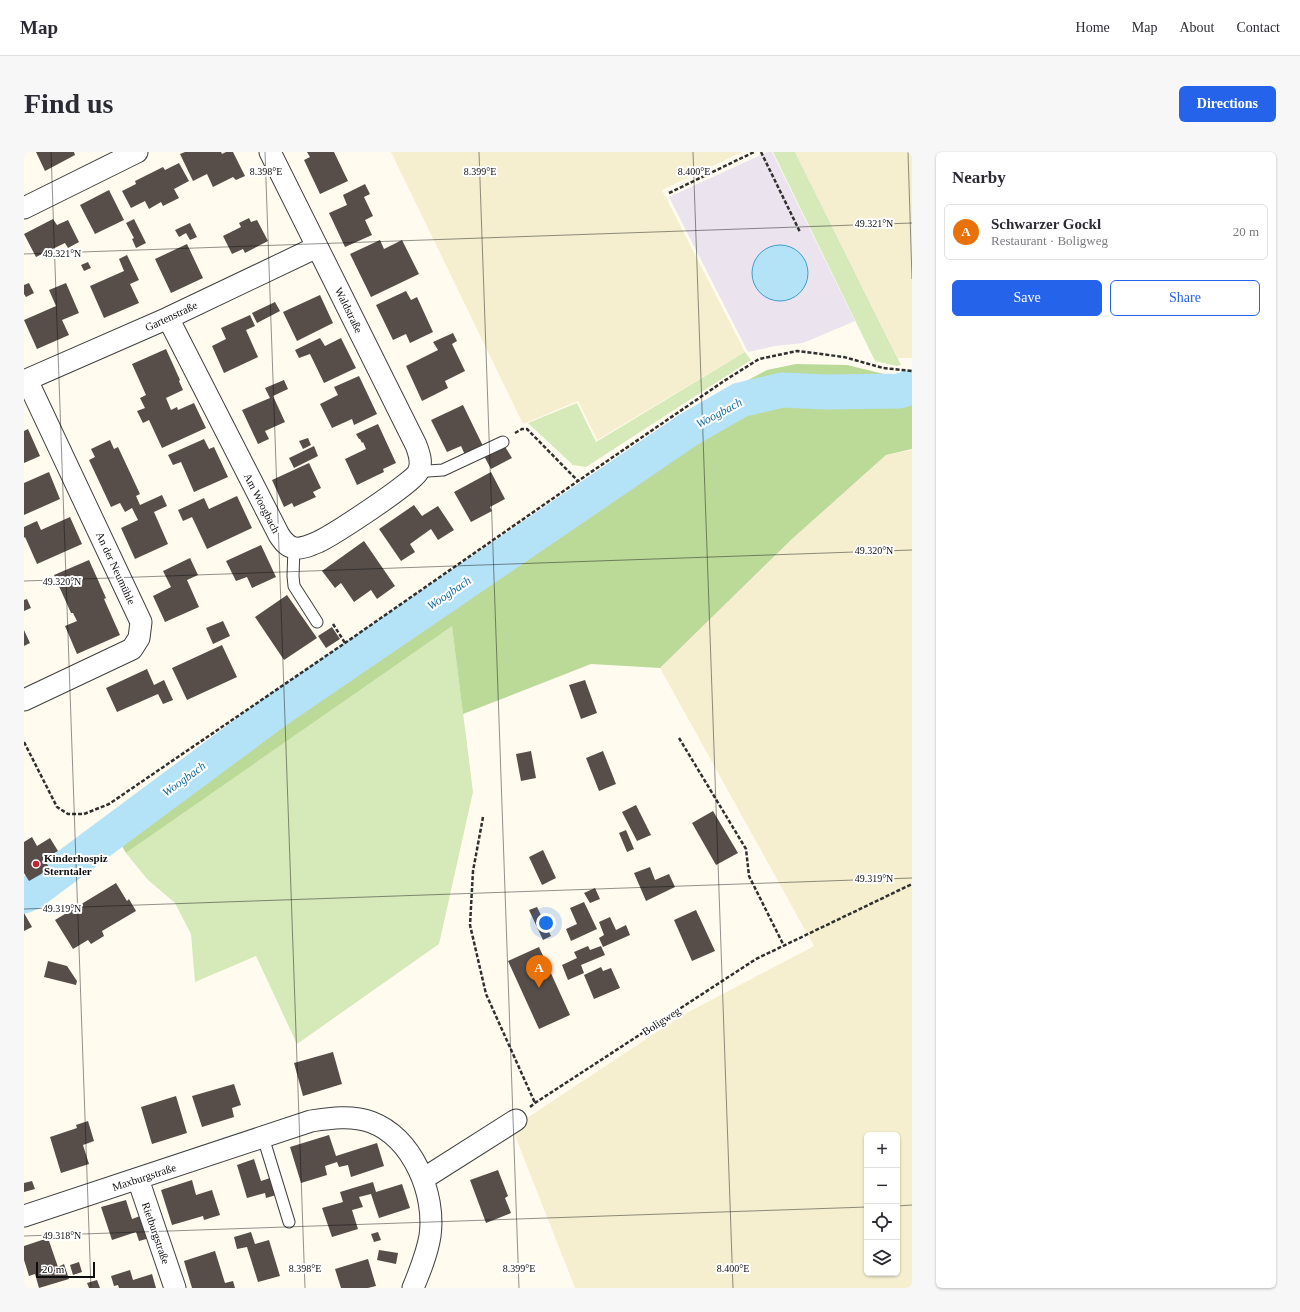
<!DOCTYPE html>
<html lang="en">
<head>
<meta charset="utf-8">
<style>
  :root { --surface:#fff; --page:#f7f7f7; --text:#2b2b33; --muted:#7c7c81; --line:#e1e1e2; --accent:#2563eb }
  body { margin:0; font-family:"Times New Roman",serif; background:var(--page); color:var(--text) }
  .controls { position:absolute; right:12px; bottom:12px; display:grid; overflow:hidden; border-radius:6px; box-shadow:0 1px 3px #0004 }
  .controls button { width:36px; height:36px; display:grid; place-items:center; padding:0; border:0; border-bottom:1px solid var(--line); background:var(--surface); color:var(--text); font:20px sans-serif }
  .scale { position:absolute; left:12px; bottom:10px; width:59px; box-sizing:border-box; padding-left:4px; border:2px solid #0e0e0e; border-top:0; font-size:11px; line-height:14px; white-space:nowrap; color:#0e0e0e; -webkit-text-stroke:3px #fff; paint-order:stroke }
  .you { position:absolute; left:522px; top:771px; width:14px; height:14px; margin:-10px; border:3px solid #fff; border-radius:50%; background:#1a73e8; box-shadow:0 0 0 6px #1a73e833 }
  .badge { display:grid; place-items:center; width:26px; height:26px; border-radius:50%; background:var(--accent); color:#fff; font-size:13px; font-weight:700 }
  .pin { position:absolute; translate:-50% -33px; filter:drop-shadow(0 1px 2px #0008) }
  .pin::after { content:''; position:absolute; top:21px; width:14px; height:12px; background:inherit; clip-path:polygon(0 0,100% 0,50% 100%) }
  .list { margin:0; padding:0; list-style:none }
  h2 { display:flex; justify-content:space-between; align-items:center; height:52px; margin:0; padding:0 16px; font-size:17px }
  h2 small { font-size:13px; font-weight:400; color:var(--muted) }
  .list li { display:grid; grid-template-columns:26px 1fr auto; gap:12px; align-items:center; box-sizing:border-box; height:56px; margin:0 8px 8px; padding:0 8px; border:1px solid var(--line); border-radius:6px }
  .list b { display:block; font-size:15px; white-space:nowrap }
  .list p { margin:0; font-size:13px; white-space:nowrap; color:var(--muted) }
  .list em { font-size:13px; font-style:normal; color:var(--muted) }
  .actions { display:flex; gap:8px; padding:12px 16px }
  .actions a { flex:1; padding:9px 0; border:1px solid var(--accent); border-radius:6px; text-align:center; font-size:14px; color:var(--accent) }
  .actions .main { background:var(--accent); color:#fff }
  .icon { flex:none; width:22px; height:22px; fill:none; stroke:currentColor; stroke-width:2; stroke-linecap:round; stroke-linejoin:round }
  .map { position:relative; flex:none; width:888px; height:1136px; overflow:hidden; border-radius:6px }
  header { display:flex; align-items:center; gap:24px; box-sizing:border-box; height:56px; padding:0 20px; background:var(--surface); border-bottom:1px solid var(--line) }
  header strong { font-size:19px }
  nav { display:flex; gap:22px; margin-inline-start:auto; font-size:14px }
  .intro { display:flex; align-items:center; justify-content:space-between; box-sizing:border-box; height:96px; padding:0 24px }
  h1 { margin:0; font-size:28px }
  .button { padding:10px 18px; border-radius:6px; background:var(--accent); color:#fff; font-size:14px; font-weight:700 }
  main { display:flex; gap:24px; padding:0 24px }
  aside { flex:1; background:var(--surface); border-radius:6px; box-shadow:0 1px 3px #0004 }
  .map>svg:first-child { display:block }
  .industrial { fill:#ebe3ed }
  .farmland { fill:#f5efcf; fill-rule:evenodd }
  .green { fill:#d6e9b9 }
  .forest { fill:#bbda98 }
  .water { fill:#b4e2f6; stroke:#3b9ecd }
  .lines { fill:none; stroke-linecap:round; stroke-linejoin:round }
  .river { stroke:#b4e2f6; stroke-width:35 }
  .building { fill:#574e4a }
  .service-casing { stroke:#414141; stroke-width:13 }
  .minor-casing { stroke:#414141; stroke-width:23 }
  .path { stroke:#303030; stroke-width:2.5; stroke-dasharray:4 2; stroke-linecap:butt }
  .service { stroke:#fff; stroke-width:11 }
  .minor { stroke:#fff; stroke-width:21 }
  .ticks { fill:none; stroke:#0e0e0e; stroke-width:1; stroke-opacity:0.45 }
  .poi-dot { fill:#bf2638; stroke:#fff; stroke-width:1.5 }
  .labels { text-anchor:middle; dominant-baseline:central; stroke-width:4; stroke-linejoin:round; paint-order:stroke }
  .street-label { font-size:11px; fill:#0e0e0e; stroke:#fff }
  .poi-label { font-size:11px; font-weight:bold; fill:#0e0e0e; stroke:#fff; text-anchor:start }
  .water-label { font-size:12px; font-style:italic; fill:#176fa0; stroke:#fff }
  .ticks-label { font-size:10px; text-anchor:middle; fill:#0e0e0e; stroke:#fff; stroke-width:4; stroke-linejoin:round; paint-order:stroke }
</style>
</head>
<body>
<header>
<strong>Map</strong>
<nav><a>Home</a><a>Map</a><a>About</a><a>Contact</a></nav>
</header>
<div class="intro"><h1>Find us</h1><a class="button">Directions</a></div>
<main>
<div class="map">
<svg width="888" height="1136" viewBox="0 0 888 1136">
  <rect width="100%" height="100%" fill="#fffbef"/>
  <path class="industrial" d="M 743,0 L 748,0 L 831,169 L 779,191 L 751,194 L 724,200 L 645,45 Z"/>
  <path class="farmland" d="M 367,0 L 718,0 L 638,38 L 721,200 L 573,288 L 554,249 L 499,272 Z
    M 771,0 L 888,0 L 888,206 L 874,206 Z
    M 888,298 L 888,1136 L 551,1136 L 488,976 L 657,864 L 790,794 L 636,516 L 768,387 L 862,303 ZM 843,983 L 873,983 L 873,1121 L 843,1121 Z"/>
  <path class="green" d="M 749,0 L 771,0 L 877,213 L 873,214 L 851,209 Z
    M 721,200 L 727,208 L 562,315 L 549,313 L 504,271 L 553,251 L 572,290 Z
    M 428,473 L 449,640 L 415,792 L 273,892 L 232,804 L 171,830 L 167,782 L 151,751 L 123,727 L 102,701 Z"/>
  <path class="forest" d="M 772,212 L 823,213 L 881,227 L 888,226 L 888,297 L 862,303 L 768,387 L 636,516 L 567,512 L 439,562 L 428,474 L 102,701 L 82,667 L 330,492 L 678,253 L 743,218 Z"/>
  <path class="water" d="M728 121a28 28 0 1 1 56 0a28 28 0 1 1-56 0Z"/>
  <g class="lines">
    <path class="river" d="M 0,744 L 7,741 L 252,559 L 664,278 L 716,248 L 758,238 L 802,240 L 875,239 L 888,235"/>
  </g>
  <path class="building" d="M 12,0 L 50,0 L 51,3 L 21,19 Z
    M 161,0 L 197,0 L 198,2 L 202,0 L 209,0 L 221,24 L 212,28 L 209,25 L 189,35 L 183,22 L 169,29 L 156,2 Z
    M 283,0 L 310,0 L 324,29 L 296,42 L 280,8 L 286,5 Z
    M 155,11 L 165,29 L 150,37 L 155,46 L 139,54 L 137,50 L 125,57 L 121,49 L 107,56 L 98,39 L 112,32 L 111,29 L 139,15 L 141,18 Z
    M 341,32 L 346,42 L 340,45 L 349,64 L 341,68 L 348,83 L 321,95 L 305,61 L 323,53 L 319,43 Z
    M 85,38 L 100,68 L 71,82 L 56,53 Z
    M 225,66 L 227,70 L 233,68 L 244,89 L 221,101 L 219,97 L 208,102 L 199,84 L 217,75 L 215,71 Z
    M 29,67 L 33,73 L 44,68 L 55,90 L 44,96 L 41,91 L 12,105 L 0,82 Z
    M 110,67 L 122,91 L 112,96 L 108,87 L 110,86 L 102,71 Z
    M 166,71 L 173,85 L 166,88 L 162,81 L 155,85 L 151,78 Z
    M 356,88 L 360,97 L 378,88 L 395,122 L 347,145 L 326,102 Z
    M 163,92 L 179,126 L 147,141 L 131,107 Z
    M 103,103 L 115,128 L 106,132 L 115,151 L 80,166 L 66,134 L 100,119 L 95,107 Z
    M 64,110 L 67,116 L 60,119 L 57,113 Z
    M 5,131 L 10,141 L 2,145 L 0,142 L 0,133 Z
    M 42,131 L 55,161 L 38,168 L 45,183 L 13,197 L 0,168 L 32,154 L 25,138 Z
    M 382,139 L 387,148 L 393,145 L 409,180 L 386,191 L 382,182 L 369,188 L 352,153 Z
    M 296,143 L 309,171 L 273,189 L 259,160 Z
    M 251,150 L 256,159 L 233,171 L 228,161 Z
    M 226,163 L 231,174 L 222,178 L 234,205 L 200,221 L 188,194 L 202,187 L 197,176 Z
    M 429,181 L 433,189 L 428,192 L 441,219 L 421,229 L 424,236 L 398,249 L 382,214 L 414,198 L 409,190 Z
    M 296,186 L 301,194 L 317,186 L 332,216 L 300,231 L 286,202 L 275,206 L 271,198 Z
    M 142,197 L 156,228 L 155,229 L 159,238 L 142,246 L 147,258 L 153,255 L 154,258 L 170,251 L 182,276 L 138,296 L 125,268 L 119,271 L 113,259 L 121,256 L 116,246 L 122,243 L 108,212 Z
    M 335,224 L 353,262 L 330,273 L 328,267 L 308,276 L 296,252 L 314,243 L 310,235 Z
    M 260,228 L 264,237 L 249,244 L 261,270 L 241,279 L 245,287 L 234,292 L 218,258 L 246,246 L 241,236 Z
    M 439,253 L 459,294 L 441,303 L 437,294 L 423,300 L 407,268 Z
    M 354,272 L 372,311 L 359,317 L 360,320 L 333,333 L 321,307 L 342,297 L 339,290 L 338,291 L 336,287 L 335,287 L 332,282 Z
    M 4,277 L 16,304 L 0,311 L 0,279 Z
    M 284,286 L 287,293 L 279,297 L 275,289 Z
    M 180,287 L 185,297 L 190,295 L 204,325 L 170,340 L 157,310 L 149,313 L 144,303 Z
    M 86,288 L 90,297 L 94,295 L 116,342 L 112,344 L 116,353 L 138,343 L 143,354 L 130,360 L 144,392 L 111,407 L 97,376 L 114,368 L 108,356 L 101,360 L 96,351 L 87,355 L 65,308 L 71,305 L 67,297 Z
    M 480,293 L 488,306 L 467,317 L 460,304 Z
    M 290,294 L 294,304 L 270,316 L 265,306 Z
    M 285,311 L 297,336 L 289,340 L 292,345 L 270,355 L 268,351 L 260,355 L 248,328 Z
    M 25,320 L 36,347 L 0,363 L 0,331 Z
    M 467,320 L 481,347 L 466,355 L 468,359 L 447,370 L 430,340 Z
    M 213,344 L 228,376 L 183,397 L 168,365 L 159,369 L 154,358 L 180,346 L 185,357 Z
    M 390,353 L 398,364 L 414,354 L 430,378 L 414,388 L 407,377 L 386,392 L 391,400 L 377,409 L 355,377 Z
    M 46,365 L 58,392 L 13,412 L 1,385 L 0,386 L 0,375 L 13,369 L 17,378 Z
    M 340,389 L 371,434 L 353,447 L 347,438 L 330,450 L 317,431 L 311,436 L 298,419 Z
    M 237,393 L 252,425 L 228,436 L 223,425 L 212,429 L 202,409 Z
    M 166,406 L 174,423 L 163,428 L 175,455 L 141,470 L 129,444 L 147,435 L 139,419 Z
    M 65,408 L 82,446 L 80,447 L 96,483 L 53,502 L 41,474 L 53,469 L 49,461 L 47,461 L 30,423 Z
    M 263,443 L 293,486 L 260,508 L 231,465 Z
    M 3,447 L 7,456 L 0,459 L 0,448 Z
    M 199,469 L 206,484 L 189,492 L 182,476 Z
    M 308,475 L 316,487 L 302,496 L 294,484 Z
    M 0,478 L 6,491 L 0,494 Z
    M 198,493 L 213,525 L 163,548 L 148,516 Z
    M 123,517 L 130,533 L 140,528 L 149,548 L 139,552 L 134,542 L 93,560 L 82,536 Z
    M 561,528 L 573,561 L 557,567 L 545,533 Z
    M 507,599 L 512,626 L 497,629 L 492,602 Z
    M 579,599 L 592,632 L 575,639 L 562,606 Z
    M 612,653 L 627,683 L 613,689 L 598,660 Z
    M 689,659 L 714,701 L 692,713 L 668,671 Z
    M 602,678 L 610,697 L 603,700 L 595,681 Z
    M 8,685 L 13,694 L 26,686 L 34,699 L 20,707 L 26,717 L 5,729 L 0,721 L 0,690 Z
    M 519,698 L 532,726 L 518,733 L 505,705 Z
    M 626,715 L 631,728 L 645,722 L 651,735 L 622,749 L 610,721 Z
    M 92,731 L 103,749 L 105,747 L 112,759 L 78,779 L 80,784 L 67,792 L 64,788 L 49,797 L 31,768 Z
    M 571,736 L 576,747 L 566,751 L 560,741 Z
    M 560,750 L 573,777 L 547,789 L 542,777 L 553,772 L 546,756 Z
    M 513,755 L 527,784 L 519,788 L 505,758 Z
    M 672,758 L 691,799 L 668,809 L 650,768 Z
    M 0,761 L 8,775 L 0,779 Z
    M 586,765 L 592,778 L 602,773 L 606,783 L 579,795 L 575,786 L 580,783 L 575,770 Z
    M 564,794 L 566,798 L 577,794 L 581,803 L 557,813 L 560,821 L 544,828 L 538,813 L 553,806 L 550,800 Z
    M 515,795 L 546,863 L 515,877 L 484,809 Z
    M 24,809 L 43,814 L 53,829 L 52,833 L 20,825 Z
    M 577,815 L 579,819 L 587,816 L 596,836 L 570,847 L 560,823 Z
    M 309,900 L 318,932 L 279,944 L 270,911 Z
    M 210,932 L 217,953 L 208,956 L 210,965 L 178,975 L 168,944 Z
    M 152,944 L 163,981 L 128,992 L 117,955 Z
    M 64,969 L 70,989 L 59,993 L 65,1012 L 37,1021 L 26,985 L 53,976 L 52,973 Z
    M 305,983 L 312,1004 L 353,991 L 360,1014 L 327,1025 L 324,1013 L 315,1015 L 313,1010 L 301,1014 L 303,1023 L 277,1031 L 266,995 Z
    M 230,1007 L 237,1029 L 246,1026 L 252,1043 L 242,1046 L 241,1041 L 223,1046 L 213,1013 Z
    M 474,1018 L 484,1044 L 481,1046 L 487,1061 L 462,1071 L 446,1028 Z
    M 168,1028 L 172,1043 L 188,1038 L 196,1063 L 180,1068 L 179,1064 L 148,1073 L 137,1038 Z
    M 8,1029 L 11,1037 L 0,1040 L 0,1031 Z
    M 349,1030 L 352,1040 L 378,1032 L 386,1056 L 355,1066 L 347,1042 L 335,1045 L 339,1055 L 328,1058 L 334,1077 L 308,1085 L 298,1056 L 319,1050 L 316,1040 Z
    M 102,1048 L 108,1067 L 119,1063 L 126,1086 L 115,1089 L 112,1080 L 88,1088 L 77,1055 Z
    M 227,1080 L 231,1092 L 245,1088 L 256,1124 L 234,1130 L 223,1095 L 213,1097 L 210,1085 Z
    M 354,1080 L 357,1088 L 350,1090 L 347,1082 Z
    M 24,1086 L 34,1115 L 40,1112 L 45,1127 L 15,1136 L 11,1122 L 5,1124 L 0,1108 L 0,1094 Z
    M 355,1098 L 374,1101 L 372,1112 L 353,1108 Z
    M 191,1099 L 201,1131 L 209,1129 L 211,1136 L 168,1136 L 160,1109 Z
    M 344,1107 L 352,1134 L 344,1136 L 317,1136 L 311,1117 Z
    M 55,1110 L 58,1120 L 49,1123 L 46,1113 Z
    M 106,1118 L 109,1128 L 128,1122 L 132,1136 L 95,1136 L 94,1133 L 90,1134 L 87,1124 Z
    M 73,1128 L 76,1136 L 65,1136 L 63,1131 Z"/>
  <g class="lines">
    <g class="service-casing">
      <path id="service" d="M 395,318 L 404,319 L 419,318 L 479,290
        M 270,396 L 269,424 L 270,434 L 293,470
        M 239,985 L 265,1070"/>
    </g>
    <g class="minor-casing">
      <path id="minor" d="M 0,56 L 113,0
        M 144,166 L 255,383 C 259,389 263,395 271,396 C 278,397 287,393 294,390 C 309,383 389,331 394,320 C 399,311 395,301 392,293 L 246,0
        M 0,229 L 144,166 L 293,95
        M 0,548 L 108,497 L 115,486 L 117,470 L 3,228
        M 114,1027 L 151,1136
        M 399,1027 L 492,968
        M 0,1064 L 287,969 C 307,966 328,963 347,970 C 389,986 412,1042 406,1084 C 403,1102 396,1119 389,1136"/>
    </g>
    <path class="path" d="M 737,0 L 776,80
      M 645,41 L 730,0
      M 491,281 L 498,277 L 503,277 L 554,329
      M 309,472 L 321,491
      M 655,586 L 722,697 L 725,724 L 760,794
      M 0,590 L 33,655 L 44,662 L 60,662 L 85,652 L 321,491 L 554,329 L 700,229 L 735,207 L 773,199 L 820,205 L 859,216 L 888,219
      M 459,665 L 449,719 L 446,773 L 462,842 L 511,951
      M 506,955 L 511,951 L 732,807 L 888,732"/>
    <use href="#service" class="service"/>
    <use href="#minor" class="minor"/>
  </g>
  <path class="ticks" d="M 27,0 L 67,1136M 241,0 L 281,1136M 455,0 L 495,1136M 669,0 L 709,1136M 884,0 L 888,127M 0,102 L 888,71M 0,429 L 888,398M 0,757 L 888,726M 873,1054 L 888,1053M 0,1084 L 843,1055"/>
  <circle class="poi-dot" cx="12" cy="712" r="4"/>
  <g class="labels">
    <g class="street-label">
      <text transform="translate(325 158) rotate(64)">Waldstraße</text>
      <text transform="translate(147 164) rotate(-25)">Gartenstraße</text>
      <text transform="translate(238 351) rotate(63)">Am Woogbach</text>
      <text transform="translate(92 416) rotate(65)">An der Neumühle</text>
      <text transform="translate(637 869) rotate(-33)">Boligweg</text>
      <text transform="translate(120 1025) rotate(-18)">Maxburgstraße</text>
      <text transform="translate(132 1081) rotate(71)">Rietburgstraße</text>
    </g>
    <g class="poi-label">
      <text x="20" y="706">Kinderhospiz<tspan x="20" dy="13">Sterntaler</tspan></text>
    </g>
    <g class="water-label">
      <text transform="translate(695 261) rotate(-28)">Woogbach</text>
      <text transform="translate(425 441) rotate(-34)">Woogbach</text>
      <text transform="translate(160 627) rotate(-36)">Woogbach</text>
    </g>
  </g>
  <g class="ticks-label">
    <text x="242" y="23">8.398°E</text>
    <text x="456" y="23">8.399°E</text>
    <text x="670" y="23">8.400°E</text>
    <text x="850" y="75">49.321°N</text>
    <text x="38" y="105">49.321°N</text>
    <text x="850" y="402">49.320°N</text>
    <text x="38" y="433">49.320°N</text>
    <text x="850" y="730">49.319°N</text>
    <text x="38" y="760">49.319°N</text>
    <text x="38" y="1087">49.318°N</text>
    <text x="281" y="1120">8.398°E</text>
    <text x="495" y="1120">8.399°E</text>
    <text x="709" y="1120">8.400°E</text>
  </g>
</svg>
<div class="controls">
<button>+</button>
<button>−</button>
<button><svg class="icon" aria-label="locate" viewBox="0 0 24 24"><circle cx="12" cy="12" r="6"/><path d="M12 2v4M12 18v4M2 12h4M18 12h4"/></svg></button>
<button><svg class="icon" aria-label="layers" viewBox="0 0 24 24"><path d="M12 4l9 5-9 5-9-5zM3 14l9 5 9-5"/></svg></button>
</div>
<div class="scale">20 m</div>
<div class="you"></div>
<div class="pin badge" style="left:515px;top:836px;background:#e8710a">A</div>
</div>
<aside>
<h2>Nearby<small></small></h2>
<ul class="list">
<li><span class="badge" style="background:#e8710a">A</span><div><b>Schwarzer Gockl</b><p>Restaurant · Boligweg</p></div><em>20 m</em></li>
</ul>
<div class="actions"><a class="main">Save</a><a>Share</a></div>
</aside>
</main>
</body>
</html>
